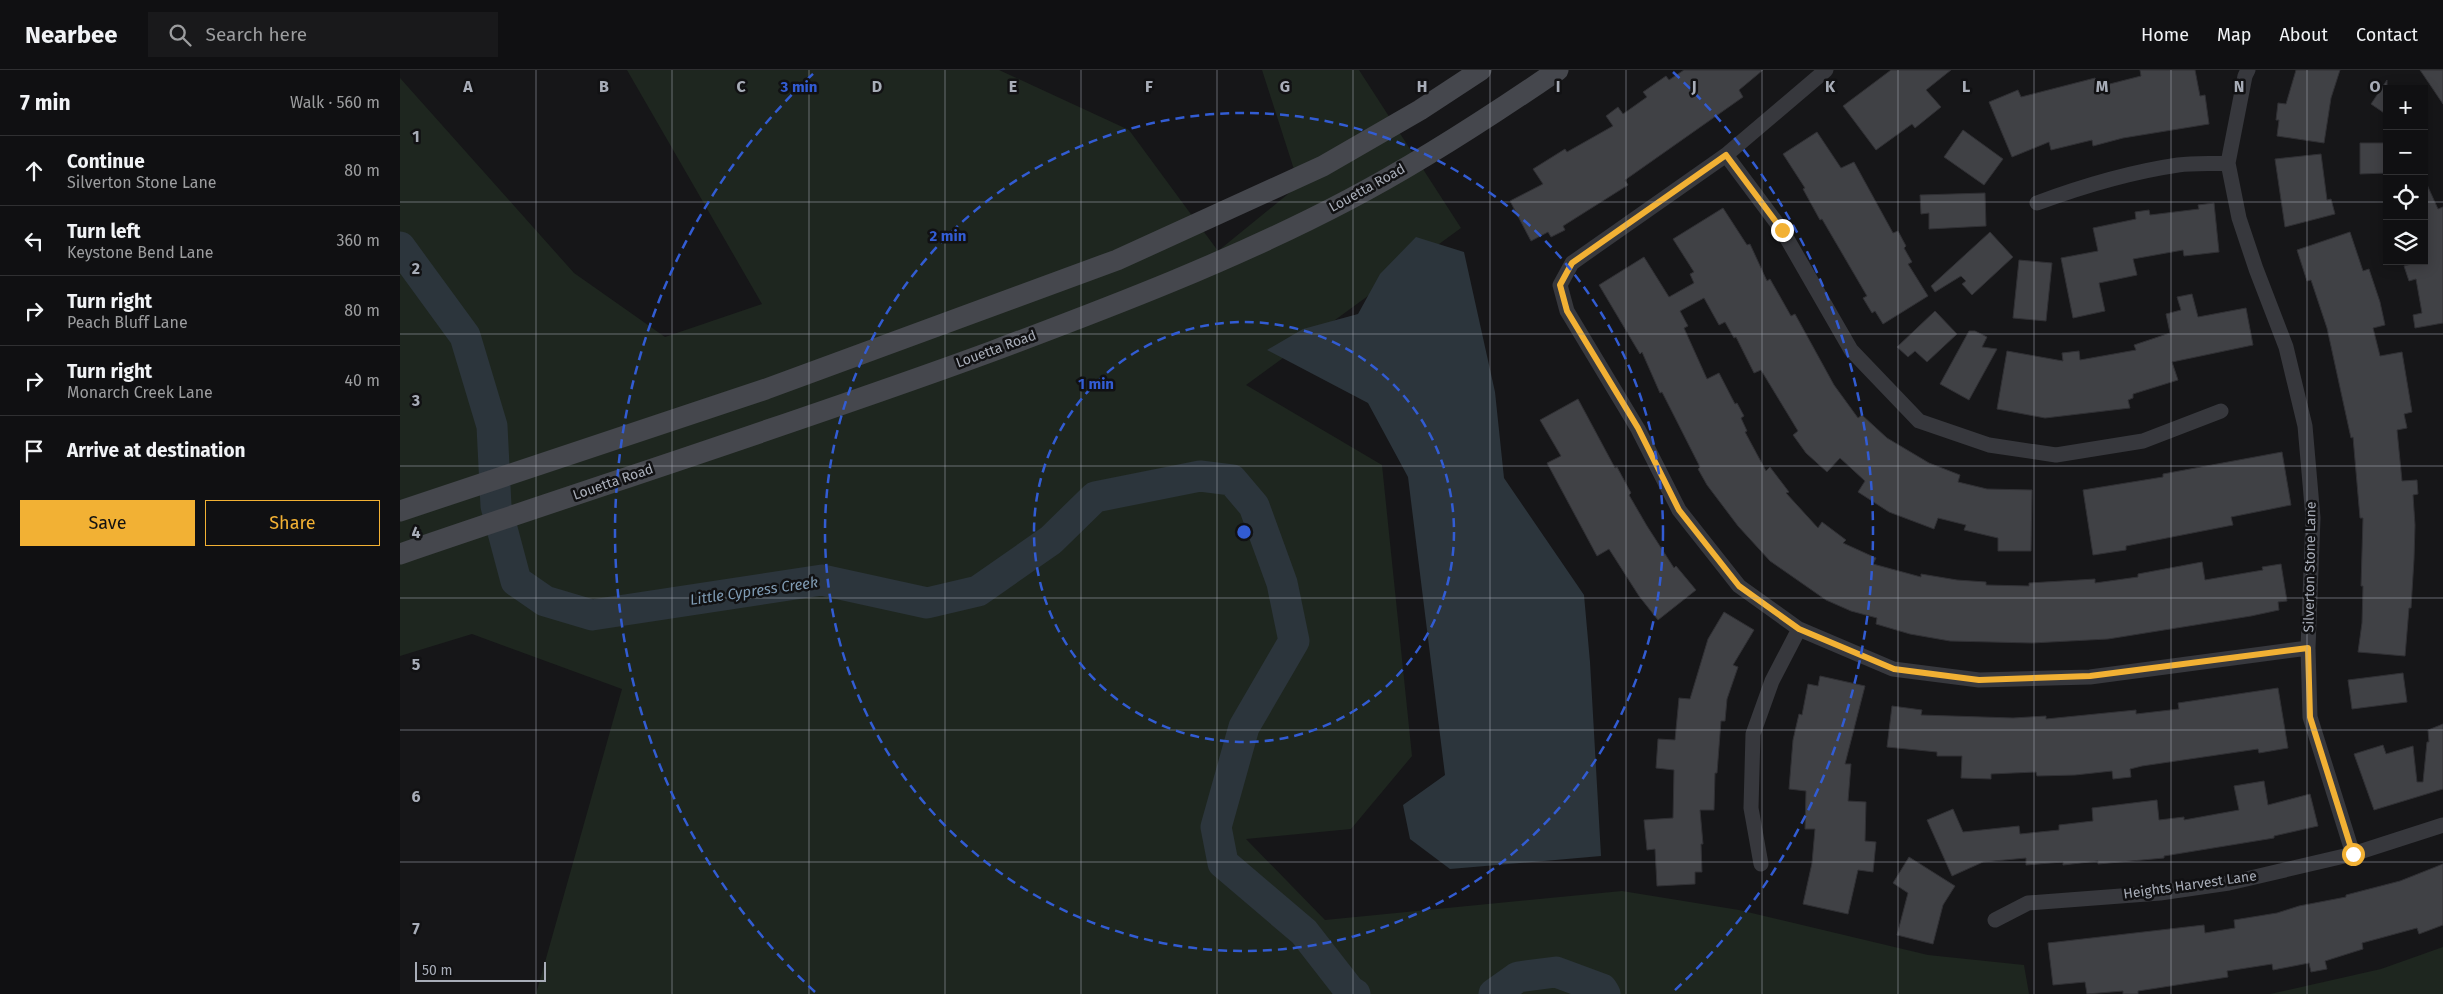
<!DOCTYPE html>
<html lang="en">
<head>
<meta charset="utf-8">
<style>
  :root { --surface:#101012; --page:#19191b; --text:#f1f3f6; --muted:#9c9d9f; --line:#303032; --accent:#f2b134 }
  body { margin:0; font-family:"Fira Sans",sans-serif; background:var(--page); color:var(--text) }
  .controls { position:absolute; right:15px; top:15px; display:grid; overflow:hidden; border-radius:0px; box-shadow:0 2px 12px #0003 }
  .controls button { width:45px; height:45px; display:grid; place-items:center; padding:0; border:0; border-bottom:1px solid var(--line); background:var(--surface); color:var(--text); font:25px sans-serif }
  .scale { position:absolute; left:15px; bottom:12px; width:131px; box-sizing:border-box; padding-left:5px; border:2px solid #a8adb8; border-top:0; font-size:14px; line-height:18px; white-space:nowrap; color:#a8adb8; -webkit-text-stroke:4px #111113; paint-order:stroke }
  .stop { position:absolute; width:15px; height:15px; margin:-11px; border:4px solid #f2b134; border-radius:50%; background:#fff }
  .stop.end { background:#f2b134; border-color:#fff; box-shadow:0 1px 5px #0008 }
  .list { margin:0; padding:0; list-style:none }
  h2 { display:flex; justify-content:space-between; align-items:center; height:65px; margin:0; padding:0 20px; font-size:21px }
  h2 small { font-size:16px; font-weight:400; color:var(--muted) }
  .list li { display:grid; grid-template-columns:32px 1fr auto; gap:15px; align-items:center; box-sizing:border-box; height:70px; padding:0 20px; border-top:1px solid var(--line) }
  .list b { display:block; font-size:19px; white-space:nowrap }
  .list p { margin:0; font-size:16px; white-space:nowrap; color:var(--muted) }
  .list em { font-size:16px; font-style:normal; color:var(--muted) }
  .actions { display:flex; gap:10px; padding:15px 20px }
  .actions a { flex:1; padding:11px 0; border:1px solid var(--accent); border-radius:0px; text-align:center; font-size:18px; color:var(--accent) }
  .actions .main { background:var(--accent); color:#111 }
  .icon { flex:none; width:28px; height:28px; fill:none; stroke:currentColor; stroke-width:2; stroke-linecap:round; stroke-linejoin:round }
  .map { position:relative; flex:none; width:2043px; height:924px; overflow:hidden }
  header { display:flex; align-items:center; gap:30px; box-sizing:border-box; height:70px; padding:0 25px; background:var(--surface); border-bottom:1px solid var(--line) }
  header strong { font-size:24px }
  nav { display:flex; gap:28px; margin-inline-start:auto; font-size:18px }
  .search { width:350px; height:45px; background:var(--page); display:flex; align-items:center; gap:12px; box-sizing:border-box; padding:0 18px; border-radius:0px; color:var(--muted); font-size:19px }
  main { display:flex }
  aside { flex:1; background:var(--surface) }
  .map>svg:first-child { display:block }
  .green { fill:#1e261f }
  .water { fill:#2c353c }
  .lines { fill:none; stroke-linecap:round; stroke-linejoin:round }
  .river { stroke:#2c353c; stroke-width:31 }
  .building { fill:#404145; stroke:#303034 }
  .street { stroke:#37383d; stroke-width:15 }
  .secondary { stroke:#45474d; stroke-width:21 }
  .route { stroke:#f2b134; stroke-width:6 }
  .grid { fill:none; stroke:#a8adb8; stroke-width:1; stroke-opacity:0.55 }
  .ring { fill:none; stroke:#325cd3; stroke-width:2.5; stroke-dasharray:9 6 }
  .labels { text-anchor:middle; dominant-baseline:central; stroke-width:5; stroke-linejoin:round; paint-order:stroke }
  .street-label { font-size:14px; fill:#a8adb8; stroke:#111113 }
  .water-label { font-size:15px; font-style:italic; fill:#7f9bb3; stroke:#111113 }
  .grid-label { font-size:16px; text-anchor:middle; font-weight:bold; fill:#a8adb8; stroke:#111113; stroke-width:5; stroke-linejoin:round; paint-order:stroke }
  .centre { fill:#325cd3; stroke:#111113; stroke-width:2.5 }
  .ring-label { font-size:15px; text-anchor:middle; font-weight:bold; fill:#325cd3; stroke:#111113; stroke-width:5; stroke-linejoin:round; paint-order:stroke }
</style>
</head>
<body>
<header>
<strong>Nearbee</strong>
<div class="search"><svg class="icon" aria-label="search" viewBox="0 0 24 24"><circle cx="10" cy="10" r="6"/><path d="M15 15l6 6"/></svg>Search here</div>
<nav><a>Home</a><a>Map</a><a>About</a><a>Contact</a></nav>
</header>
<main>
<aside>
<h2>7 min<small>Walk · 560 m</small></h2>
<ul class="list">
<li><svg class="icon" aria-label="ahead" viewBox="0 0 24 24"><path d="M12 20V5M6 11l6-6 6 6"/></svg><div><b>Continue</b><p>Silverton Stone Lane</p></div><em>80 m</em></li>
<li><svg class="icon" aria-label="left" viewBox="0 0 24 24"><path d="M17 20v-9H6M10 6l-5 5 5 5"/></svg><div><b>Turn left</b><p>Keystone Bend Lane</p></div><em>360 m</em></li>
<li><svg class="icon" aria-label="right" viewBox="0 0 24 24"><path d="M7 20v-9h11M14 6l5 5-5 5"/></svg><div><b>Turn right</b><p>Peach Bluff Lane</p></div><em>80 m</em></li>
<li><svg class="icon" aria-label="right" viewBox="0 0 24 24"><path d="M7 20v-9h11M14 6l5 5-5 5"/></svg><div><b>Turn right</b><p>Monarch Creek Lane</p></div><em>40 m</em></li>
<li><svg class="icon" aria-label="arrive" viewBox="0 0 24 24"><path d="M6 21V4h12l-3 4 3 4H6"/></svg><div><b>Arrive at destination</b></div></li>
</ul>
<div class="actions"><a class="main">Save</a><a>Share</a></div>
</aside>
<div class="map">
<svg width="2043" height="924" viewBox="0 0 2043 924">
  <rect width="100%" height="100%" fill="#161618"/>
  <path class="green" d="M 227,0 L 599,0 L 729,60 L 818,181 L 899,115 L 862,0 L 959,0 L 1061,158 L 846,315 L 982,395 L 1012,686 L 951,759 L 846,769 L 925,850 L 1222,821 L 1339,840 L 1528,885 L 1624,895 L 1629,924 L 136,924 L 222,619 L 72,564 L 0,586 L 0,8 L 174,203 L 265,267 L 362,234 Z
    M 2043,877 L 2043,924 L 1870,924 L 1981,899 Z"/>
  <path class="water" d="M 1016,167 L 1064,182 L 1095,322 L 1104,408 L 1184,525 L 1190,592 L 1201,786 L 1050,799 L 1010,769 L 1003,735 L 1045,705 L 1008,407 L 968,333 L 867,280 L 903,259 L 958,244 L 980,204 Z"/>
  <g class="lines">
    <path class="river" d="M 0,177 L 65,266 L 92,356 L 96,436 L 116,511 L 145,531 L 192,545 L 422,510 L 527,533 L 578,521 L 651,470 L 695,427 L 800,406 L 832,410 L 854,436 L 882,513 L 894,571 L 844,657 L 816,757 L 823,793 L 904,862 L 950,921 L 955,924
      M 1094,924 L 1118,907 L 1156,902 L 1202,919 L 1205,924"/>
  </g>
  <path class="building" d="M 1284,0 L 1363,0 L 1339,20 L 1343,27 L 1225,110 L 1228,115 L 1163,156 L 1165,160 L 1151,167 L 1148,162 L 1131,171 L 1110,131 L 1143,114 L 1133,99 L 1165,79 L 1167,82 L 1213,56 L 1206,46 L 1218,37 L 1223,44 L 1247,27 L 1243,22 L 1266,6 L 1269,10 Z
    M 1491,0 L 1551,0 L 1526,20 L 1541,37 L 1515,58 L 1512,54 L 1476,80 L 1443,36 Z
    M 1740,0 L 1795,0 L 1800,26 L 1805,25 L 1809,54 L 1723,68 L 1693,76 L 1692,70 L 1651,80 L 1649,72 L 1612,87 L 1589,32 L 1618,20 L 1621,27 L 1695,8 L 1698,17 L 1741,6 Z
    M 1896,0 L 1940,0 L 1931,28 L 1924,73 L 1877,66 L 1879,50 L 1876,50 L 1878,33 L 1886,34 Z
    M 2020,0 L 2043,0 L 2043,34 Z
    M 1987,10 L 1987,45 L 1971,34 Z
    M 1563,60 L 1603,89 L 1584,115 L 1544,87 Z
    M 1417,62 L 1441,98 L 1454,92 L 1493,163 L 1498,161 L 1506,176 L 1504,178 L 1512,192 L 1508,194 L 1528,226 L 1483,254 L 1475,241 L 1472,243 L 1463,228 L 1467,226 L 1422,149 L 1420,150 L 1403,119 L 1405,118 L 1383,84 Z
    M 1960,73 L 1987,73 L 1987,103 L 1960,104 Z
    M 1921,84 L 1927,130 L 1931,129 L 1935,144 L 1885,157 L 1875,89 Z
    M 2024,108 L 2038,139 L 2043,137 L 2043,253 L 2015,258 L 2013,245 L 2022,243 L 2016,209 L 2009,211 L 2004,196 L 2024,191 Z
    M 1585,123 L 1586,156 L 1529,159 L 1529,143 L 1521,144 L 1520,125 Z
    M 1814,133 L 1819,182 L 1784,186 L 1783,180 L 1733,189 L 1737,205 L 1699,213 L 1705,241 L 1673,248 L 1661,188 L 1698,181 L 1693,158 L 1736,149 L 1735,142 L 1749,140 L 1750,145 L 1799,139 L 1798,135 Z
    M 1323,138 L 1347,175 L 1350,174 L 1367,211 L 1370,209 L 1391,246 L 1395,244 L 1434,315 L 1458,348 L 1462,345 L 1487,368 L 1529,393 L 1560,405 L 1558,412 L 1587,419 L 1632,420 L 1631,481 L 1598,481 L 1598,468 L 1564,460 L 1566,455 L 1538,448 L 1534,459 L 1489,442 L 1458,422 L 1465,411 L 1440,388 L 1427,402 L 1406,383 L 1393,365 L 1398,361 L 1361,300 L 1354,303 L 1336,267 L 1334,268 L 1325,252 L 1319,255 L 1304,228 L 1280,241 L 1288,256 L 1284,258 L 1307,309 L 1319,303 L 1335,334 L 1337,333 L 1344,346 L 1341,348 L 1347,361 L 1345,362 L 1366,401 L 1370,397 L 1389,422 L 1386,423 L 1418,458 L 1422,452 L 1446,470 L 1443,473 L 1476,488 L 1473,494 L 1521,507 L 1521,504 L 1557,510 L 1586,512 L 1586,515 L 1629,516 L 1629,513 L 1695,509 L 1695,513 L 1738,507 L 1738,504 L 1802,492 L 1805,510 L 1863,500 L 1862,497 L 1881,494 L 1887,531 L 1878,532 L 1879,540 L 1851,546 L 1708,569 L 1632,573 L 1550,571 L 1510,564 L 1476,554 L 1477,548 L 1451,541 L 1426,530 L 1370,491 L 1338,456 L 1307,415 L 1298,399 L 1300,397 L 1262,322 L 1260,323 L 1242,282 L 1240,284 L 1199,215 L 1244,187 L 1269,227 L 1294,213 L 1290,204 L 1294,202 L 1273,169 Z
    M 1590,162 L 1613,187 L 1572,225 L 1562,214 L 1566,211 L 1561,206 L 1535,222 L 1531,216 Z
    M 1950,162 L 1963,201 L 1969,199 L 1980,232 L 1985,255 L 1973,258 L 1980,286 L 2002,282 L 2012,342 L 2004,344 L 2007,358 L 1997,360 L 2002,411 L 2017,410 L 2018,424 L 2013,425 L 2015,455 L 2014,489 L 2011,538 L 2009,538 L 2005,586 L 1958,582 L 1962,553 L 1963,516 L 1961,516 L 1963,448 L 1960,448 L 1953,367 L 1951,368 L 1927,258 L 1911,210 L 1907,211 L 1897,180 Z
    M 1619,190 L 1652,193 L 1646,251 L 1613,248 Z
    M 1792,224 L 1798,247 L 1846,238 L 1853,275 L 1772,292 L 1778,310 L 1733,324 L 1733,328 L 1728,330 L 1730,338 L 1645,348 L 1597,339 L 1607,281 L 1663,291 L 1662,283 L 1679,281 L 1680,290 L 1736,280 L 1734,275 L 1770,263 L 1766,244 L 1781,240 L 1777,227 Z
    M 1535,241 L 1557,264 L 1527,292 L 1515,281 L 1508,287 L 1497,277 Z
    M 1569,261 L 1575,261 L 1587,267 L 1582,277 L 1597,279 L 1569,330 L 1540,314 Z
    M 1178,329 L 1215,398 L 1217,397 L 1231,423 L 1229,425 L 1247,456 L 1274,498 L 1276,496 L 1296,520 L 1258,550 L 1239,526 L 1209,479 L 1197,486 L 1147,393 L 1161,386 L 1140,350 Z
    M 1882,382 L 1891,435 L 1831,447 L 1833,455 L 1726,476 L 1726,480 L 1693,485 L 1683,420 L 1763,407 L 1763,404 Z
    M 1324,542 L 1354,560 L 1333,595 L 1338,597 L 1327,629 L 1325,651 L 1321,651 L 1317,703 L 1315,703 L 1314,740 L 1300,740 L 1303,774 L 1301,774 L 1302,802 L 1295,802 L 1295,814 L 1257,816 L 1255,779 L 1247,780 L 1244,750 L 1273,748 L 1274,700 L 1256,698 L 1258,669 L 1275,670 L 1279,628 L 1290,629 L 1308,569 Z
    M 2003,603 L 2007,632 L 1952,639 L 1948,610 Z
    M 1420,606 L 1465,616 L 1445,694 L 1451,694 L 1448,731 L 1466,732 L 1465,771 L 1476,772 L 1473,802 L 1458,800 L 1448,844 L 1403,834 L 1412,793 L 1415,759 L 1405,759 L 1406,721 L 1389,719 L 1393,670 L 1399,644 L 1402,645 L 1408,614 L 1418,616 Z
    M 1878,618 L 1888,678 L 1859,683 L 1858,679 L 1742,696 L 1730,699 L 1731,707 L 1713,709 L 1712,701 L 1675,705 L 1637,706 L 1636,702 L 1591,704 L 1591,709 L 1561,708 L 1562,686 L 1537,686 L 1537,682 L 1487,677 L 1492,636 L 1522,640 L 1521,645 L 1613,648 L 1646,646 L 1646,649 L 1736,640 L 1736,644 L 1779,639 L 1778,633 Z
    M 2043,654 L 2043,719 L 1974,740 L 1954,684 L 1983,675 L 1986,684 L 2013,676 L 2017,712 L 2023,712 L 2027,672 L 2029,672 L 2028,660 Z
    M 1864,711 L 1868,735 L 1910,724 L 1918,756 L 1874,766 L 1874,768 L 1764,786 L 1764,788 L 1698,794 L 1698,791 L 1663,795 L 1663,792 L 1626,795 L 1626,788 L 1583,792 L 1552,806 L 1527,750 L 1553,739 L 1563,762 L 1619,756 L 1620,764 L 1659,760 L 1659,755 L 1693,751 L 1692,738 L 1757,730 L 1759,750 L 1784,747 L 1784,750 L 1839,740 L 1834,716 Z
    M 1509,787 L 1555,816 L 1543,835 L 1533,874 L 1497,865 L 1508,823 L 1493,813 Z
    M 2043,794 L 2043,855 L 2019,864 L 2017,858 L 1962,873 L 1963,879 L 1925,891 L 1927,899 L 1911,902 L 1909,893 L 1873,900 L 1872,894 L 1827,901 L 1828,907 L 1738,921 L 1738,924 L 1723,924 L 1723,921 L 1687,924 L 1685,912 L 1653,915 L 1648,873 L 1804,855 L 1805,863 L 1835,858 L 1834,850 L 1877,843 L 1899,836 L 1946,827 L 1946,825 L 2000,811 Z"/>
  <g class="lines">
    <path class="street" d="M 1426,0 L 1326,85 L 1172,193 L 1160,215 L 1167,241 L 1238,359 L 1279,440 L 1339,516 L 1399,559 L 1493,599 L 1579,610 L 1690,607 L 1908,578
      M 1848,0 L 1845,6 L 1828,93 L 1839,148 L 1856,199 L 1886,277 L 1905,356 L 1913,448 L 1908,578 L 1910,647 L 1953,784
      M 1326,85 L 1382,160 L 1451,280 L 1519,351 L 1589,375 L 1656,385 L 1743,371 L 1821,341
      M 1637,133 C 1683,116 1730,102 1778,95 C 1795,93 1812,94 1828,93
      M 1361,794 L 1351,738 L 1353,664 L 1372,611 L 1399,559
      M 1595,850 L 1628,833 L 1760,823 L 1829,813 L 1953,784 L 2043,755"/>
    <path class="secondary" d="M 0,441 L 366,319 L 717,190 L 923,96 L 1020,40 L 1081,0
      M 0,484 C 198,416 397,353 593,281 C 713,236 834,190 948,130 C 1021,92 1091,46 1158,0"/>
  </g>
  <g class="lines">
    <path class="route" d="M 1382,160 L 1326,85 L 1172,193 L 1160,215 L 1167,241 L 1238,358 L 1279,440 L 1339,516 L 1399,559 L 1494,599 L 1579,610 L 1690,606 L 1908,578 L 1910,647 L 1953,784"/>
  </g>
  <path class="grid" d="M 136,0 L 136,924M 272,0 L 272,924M 409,0 L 409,924M 545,0 L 545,924M 681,0 L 681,924M 817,0 L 817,924M 953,0 L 953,924M 1090,0 L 1090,924M 1226,0 L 1226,924M 1362,0 L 1362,924M 1498,0 L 1498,924M 1634,0 L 1634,924M 1771,0 L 1771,924M 1907,0 L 1907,924M 0,132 L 1987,132M 2024,132 L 2043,132M 0,264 L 2043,264M 0,396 L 2043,396M 0,528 L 2043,528M 0,660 L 2043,660M 0,792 L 2043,792"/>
  <g class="ring">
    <circle cx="844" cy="462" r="210"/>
    <circle cx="844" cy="462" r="419"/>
    <path d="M415 922A629 629 0 0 1 415 2M1273 2A629 629 0 0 1 1273 922"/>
  </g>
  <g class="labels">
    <g class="street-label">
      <text transform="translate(967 118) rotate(-29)">Louetta Road</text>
      <text transform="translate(596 279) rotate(-20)">Louetta Road</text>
      <text transform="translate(213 412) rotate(-19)">Louetta Road</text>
      <text transform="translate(1910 497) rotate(-89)">Silverton Stone Lane</text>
      <text transform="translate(1790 815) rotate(-8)">Heights Harvest Lane</text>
    </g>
    <g class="water-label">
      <text transform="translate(354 521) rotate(-8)">Little Cypress Creek</text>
    </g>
  </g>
  <g class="grid-label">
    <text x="68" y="22">A</text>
    <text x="204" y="22">B</text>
    <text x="341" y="22">C</text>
    <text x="477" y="22">D</text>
    <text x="613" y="22">E</text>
    <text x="749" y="22">F</text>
    <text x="885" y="22">G</text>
    <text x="1022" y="22">H</text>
    <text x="1158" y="22">I</text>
    <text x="1294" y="22">J</text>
    <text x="1430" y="22">K</text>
    <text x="1566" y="22">L</text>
    <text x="1702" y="22">M</text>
    <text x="1839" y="22">N</text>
    <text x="1975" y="22">O</text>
    <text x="16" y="72">1</text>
    <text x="16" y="204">2</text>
    <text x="16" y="336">3</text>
    <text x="16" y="468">4</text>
    <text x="16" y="600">5</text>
    <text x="16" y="732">6</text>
    <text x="16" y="864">7</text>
  </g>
  <circle cx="844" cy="462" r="8" class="centre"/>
  <g class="ring-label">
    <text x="399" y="22">3 min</text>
    <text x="548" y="171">2 min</text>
    <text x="696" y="319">1 min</text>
  </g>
</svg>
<div class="controls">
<button>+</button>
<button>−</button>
<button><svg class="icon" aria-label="locate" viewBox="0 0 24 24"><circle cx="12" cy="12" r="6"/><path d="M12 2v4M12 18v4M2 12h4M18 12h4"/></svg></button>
<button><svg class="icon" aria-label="layers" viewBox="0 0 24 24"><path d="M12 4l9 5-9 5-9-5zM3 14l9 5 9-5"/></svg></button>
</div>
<div class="scale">50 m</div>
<div class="stop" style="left:1953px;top:784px"></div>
<div class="stop end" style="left:1382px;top:160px"></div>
</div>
</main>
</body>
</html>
